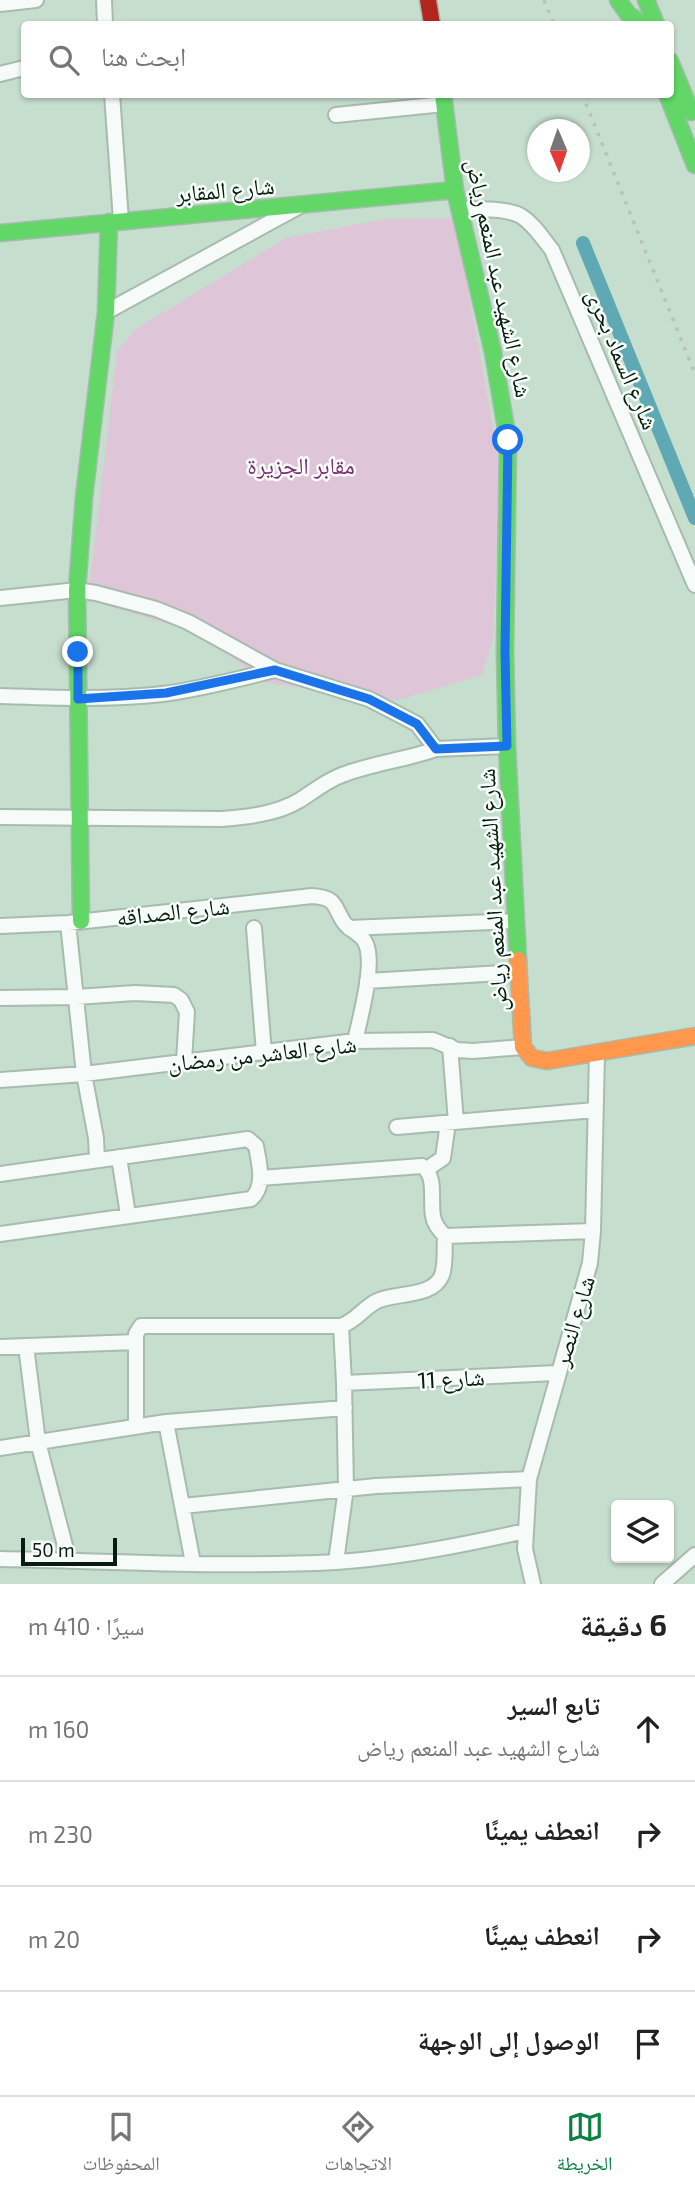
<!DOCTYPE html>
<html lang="ar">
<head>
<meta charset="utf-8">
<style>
  :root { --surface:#fff; --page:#f6f6f6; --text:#222; --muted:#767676; --line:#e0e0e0; --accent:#0b8043 }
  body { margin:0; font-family:"Exo 2","Noto Naskh Arabic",sans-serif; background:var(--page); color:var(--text); direction:rtl }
  .controls { position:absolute; right:21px; bottom:21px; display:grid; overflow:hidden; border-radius:7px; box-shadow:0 2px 5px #0004 }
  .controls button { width:63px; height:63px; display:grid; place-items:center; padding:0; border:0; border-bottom:2px solid var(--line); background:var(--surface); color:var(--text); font:35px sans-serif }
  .compass { position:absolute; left:527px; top:119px; width:63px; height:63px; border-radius:50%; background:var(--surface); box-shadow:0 2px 5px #0004; rotate:178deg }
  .scale { position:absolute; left:21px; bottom:18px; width:96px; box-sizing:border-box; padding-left:7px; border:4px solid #0a1b11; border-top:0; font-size:19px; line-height:24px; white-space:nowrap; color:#0a1b11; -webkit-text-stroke:5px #f6fff9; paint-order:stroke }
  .stop { position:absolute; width:21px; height:21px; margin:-16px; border:5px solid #1a73e8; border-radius:50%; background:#fff }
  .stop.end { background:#1a73e8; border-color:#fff; box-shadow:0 2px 7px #0008 }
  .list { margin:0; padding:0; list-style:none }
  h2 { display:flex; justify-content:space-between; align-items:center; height:91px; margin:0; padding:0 28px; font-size:30px }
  h2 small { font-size:23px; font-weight:400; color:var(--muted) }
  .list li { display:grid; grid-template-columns:46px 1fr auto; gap:21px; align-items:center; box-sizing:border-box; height:105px; padding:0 28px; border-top:2px solid var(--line) }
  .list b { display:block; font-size:26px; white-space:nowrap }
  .list p { margin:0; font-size:23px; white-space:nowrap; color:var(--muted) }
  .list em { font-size:23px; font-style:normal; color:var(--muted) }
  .icon { flex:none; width:38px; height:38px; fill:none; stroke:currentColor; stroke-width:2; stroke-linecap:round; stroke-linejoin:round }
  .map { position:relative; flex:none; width:695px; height:1584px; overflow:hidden; direction:ltr }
  .search { position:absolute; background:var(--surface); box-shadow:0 2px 5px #0004; left:21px; right:21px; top:21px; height:77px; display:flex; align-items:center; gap:18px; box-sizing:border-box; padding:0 24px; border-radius:7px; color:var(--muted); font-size:26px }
  .sheet { height:511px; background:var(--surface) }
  nav { display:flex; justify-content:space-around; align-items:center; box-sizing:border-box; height:98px; border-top:2px solid var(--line); background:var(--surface); font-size:19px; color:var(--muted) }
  nav a { display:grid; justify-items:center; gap:4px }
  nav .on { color:var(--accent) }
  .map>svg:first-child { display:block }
  .green { fill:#dec5d8 }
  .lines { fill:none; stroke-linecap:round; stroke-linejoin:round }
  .canal { stroke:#5fa9b4; stroke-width:14 }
  .street-casing { stroke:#a7bbae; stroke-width:18 }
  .fast-casing { stroke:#a7bbae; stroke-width:19 }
  .slow-casing { stroke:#a7bbae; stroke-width:19 }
  .jam-casing { stroke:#a7bbae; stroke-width:19 }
  .street { stroke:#f6faf8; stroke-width:14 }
  .fast { stroke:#63d668; stroke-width:16 }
  .slow { stroke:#ff974d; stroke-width:16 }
  .jam { stroke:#b3261e; stroke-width:16 }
  .rail { stroke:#bac0bc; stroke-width:3.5; stroke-dasharray:3.5 7; stroke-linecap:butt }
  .route { stroke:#1a73e8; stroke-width:9 }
  .labels { text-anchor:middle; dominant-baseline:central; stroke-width:5; stroke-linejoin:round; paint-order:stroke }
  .street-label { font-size:23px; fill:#0a1b11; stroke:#f6fff9 }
  .park-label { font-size:23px; fill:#842c72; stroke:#f6fff9 }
</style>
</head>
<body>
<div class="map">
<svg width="695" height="1584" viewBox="0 0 695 1584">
  <rect width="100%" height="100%" fill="#c6dece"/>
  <path class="green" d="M 455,218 L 500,467 L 493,639 L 482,675 L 398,700 L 267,683 L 198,633 L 88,600 L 117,351 L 136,329 L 286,238 L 386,219 Z"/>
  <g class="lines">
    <path class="canal" d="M 583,243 L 695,518"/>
    <g class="street-casing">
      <path id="street" d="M 104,0 L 105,24
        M 0,4 L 36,0
        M 0,74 L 24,68
        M 112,94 L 121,221
        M 336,115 L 444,104
        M 459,209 C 478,210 504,207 521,216 C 534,224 543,239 552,250 L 695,585
        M 106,312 L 298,207
        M 0,598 L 77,590 L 96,593 L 156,609 L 188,622 L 275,670 L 369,699 L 417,724 L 436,749 L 507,746
        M 0,696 C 55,698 109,700 163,694 C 201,689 238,679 275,670
        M 0,817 L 221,819 C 247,817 277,814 300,800 C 314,791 326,781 342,775 C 373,763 405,760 436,749
        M 68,923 L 84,1074 L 96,1138 L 97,1159
        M 0,926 L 68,923 L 312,896 C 336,898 333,904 343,921 C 349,931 362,933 366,944 C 375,965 360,1018 355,1041
        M 254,928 L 264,1053
        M 349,928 L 516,921
        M 367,981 L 518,972
        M 0,998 L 76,997 L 135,993 L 174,995 L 181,1000 L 187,1012 L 184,1061
        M 450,1046 L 456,1122
        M 0,1080 L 84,1074 L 355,1041 L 433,1040 L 457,1050 L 473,1051 L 523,1047
        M 397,1127 L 595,1110
        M 119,1157 L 128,1215
        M 427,1169 L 443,1158 L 448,1123
        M 0,1174 L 248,1139 L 256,1146 C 259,1163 266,1186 251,1199 L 0,1234
        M 445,1236 L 593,1231
        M 26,1346 L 38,1442 L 69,1561
        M 0,1347 L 136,1342
        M 344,1383 L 557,1373
        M 166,1422 L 345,1408
        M 136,1427 L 136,1334 L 141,1326 L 341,1326 C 356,1321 363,1308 377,1301 C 396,1292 433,1298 442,1275 C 446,1264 444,1248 445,1236 C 439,1230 434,1224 433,1216 C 430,1200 437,1176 422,1166 L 260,1178
        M 0,1448 L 166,1422 L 193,1563
        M 183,1506 L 376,1486 L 529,1479
        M 0,1559 C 112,1561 224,1568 336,1562 C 399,1558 464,1545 525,1531
        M 336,1562 L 346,1488 L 344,1383 L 341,1326
        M 533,1584 L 525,1549 L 529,1479 L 590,1263 L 593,1231 L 597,1053
        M 662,1584 L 695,1555"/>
    </g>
    <g class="fast-casing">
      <path id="fast" d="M 618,0 L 628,14 L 638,21
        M 646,0 L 656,24
        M 670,61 L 691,112
        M 443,94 L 455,190 L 493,352 L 508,440 L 505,652 L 507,746 L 518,960
        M 667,94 L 695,165
        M 0,233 L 455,190
        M 81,921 L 77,590 L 84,497 L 106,312 L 109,222"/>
    </g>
    <g class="slow-casing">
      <path id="slow" d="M 518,960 L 523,1047 L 532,1058 L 547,1061 L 695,1036"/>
    </g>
    <g class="jam-casing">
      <path id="jam" d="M 428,0 L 432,24"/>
    </g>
    <use href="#street" class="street"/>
    <use href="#fast" class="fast"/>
    <use href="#slow" class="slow"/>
    <use href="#jam" class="jam"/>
    <path class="rail" d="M 544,0 L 554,24
      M 582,94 L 695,374"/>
  </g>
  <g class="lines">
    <path class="route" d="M 78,652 L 78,699 L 166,693 L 275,670 L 369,699 L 417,724 L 436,749 L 507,746 L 505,652 L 508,440"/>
  </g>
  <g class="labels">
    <g class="street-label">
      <text transform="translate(225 189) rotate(-5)">شارع المقابر</text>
      <text transform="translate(500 278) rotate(78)">شارع الشهيد عبد المنعم رياض</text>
      <text transform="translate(623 359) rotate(67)">شارع السماد بحرى</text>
      <text transform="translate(492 890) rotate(-93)">شارع الشهيد عبد المنعم رياض</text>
      <text transform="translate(173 911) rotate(-6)">شارع الصداقه</text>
      <text transform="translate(262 1053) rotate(-6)">شارع العاشر من رمضان</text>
      <text transform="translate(573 1321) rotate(-73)">شارع النصر</text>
      <text transform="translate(451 1378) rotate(-3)">شارع 11</text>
    </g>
    <g class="park-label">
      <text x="301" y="465">مقابر الجزيرة</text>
    </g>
  </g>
</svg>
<div class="controls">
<button><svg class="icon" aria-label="layers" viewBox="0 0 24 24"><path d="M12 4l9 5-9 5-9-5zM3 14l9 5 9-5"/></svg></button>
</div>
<svg class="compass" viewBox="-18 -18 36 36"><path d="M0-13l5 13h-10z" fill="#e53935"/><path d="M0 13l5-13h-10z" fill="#767676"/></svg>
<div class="scale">50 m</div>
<div class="stop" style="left:508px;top:440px"></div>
<div class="stop end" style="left:78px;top:652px"></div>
<div class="search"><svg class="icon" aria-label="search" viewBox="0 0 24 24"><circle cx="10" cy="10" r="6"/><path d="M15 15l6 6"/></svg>ابحث هنا</div>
</div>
<section class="sheet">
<h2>6 دقيقة<small>سيرًا · 410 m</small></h2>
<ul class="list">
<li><svg class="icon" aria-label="ahead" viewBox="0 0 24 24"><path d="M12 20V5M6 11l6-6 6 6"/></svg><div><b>تابع السير</b><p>شارع الشهيد عبد المنعم رياض</p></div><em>160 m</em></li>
<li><svg class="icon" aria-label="right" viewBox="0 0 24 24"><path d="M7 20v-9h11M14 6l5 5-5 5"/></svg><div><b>انعطف يمينًا</b></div><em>230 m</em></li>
<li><svg class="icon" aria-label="right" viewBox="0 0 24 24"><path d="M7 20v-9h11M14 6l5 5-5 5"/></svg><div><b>انعطف يمينًا</b></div><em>20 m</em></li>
<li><svg class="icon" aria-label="arrive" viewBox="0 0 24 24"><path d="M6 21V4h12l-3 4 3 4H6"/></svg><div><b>الوصول إلى الوجهة</b></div></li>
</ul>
</section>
<nav>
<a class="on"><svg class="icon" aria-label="map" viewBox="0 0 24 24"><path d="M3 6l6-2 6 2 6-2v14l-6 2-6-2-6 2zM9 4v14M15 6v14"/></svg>الخريطة</a>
<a><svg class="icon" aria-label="directions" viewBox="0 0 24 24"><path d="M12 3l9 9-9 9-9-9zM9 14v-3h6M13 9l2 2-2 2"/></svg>الاتجاهات</a>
<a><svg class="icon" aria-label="saved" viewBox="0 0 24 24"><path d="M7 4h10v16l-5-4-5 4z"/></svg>المحفوظات</a>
</nav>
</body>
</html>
